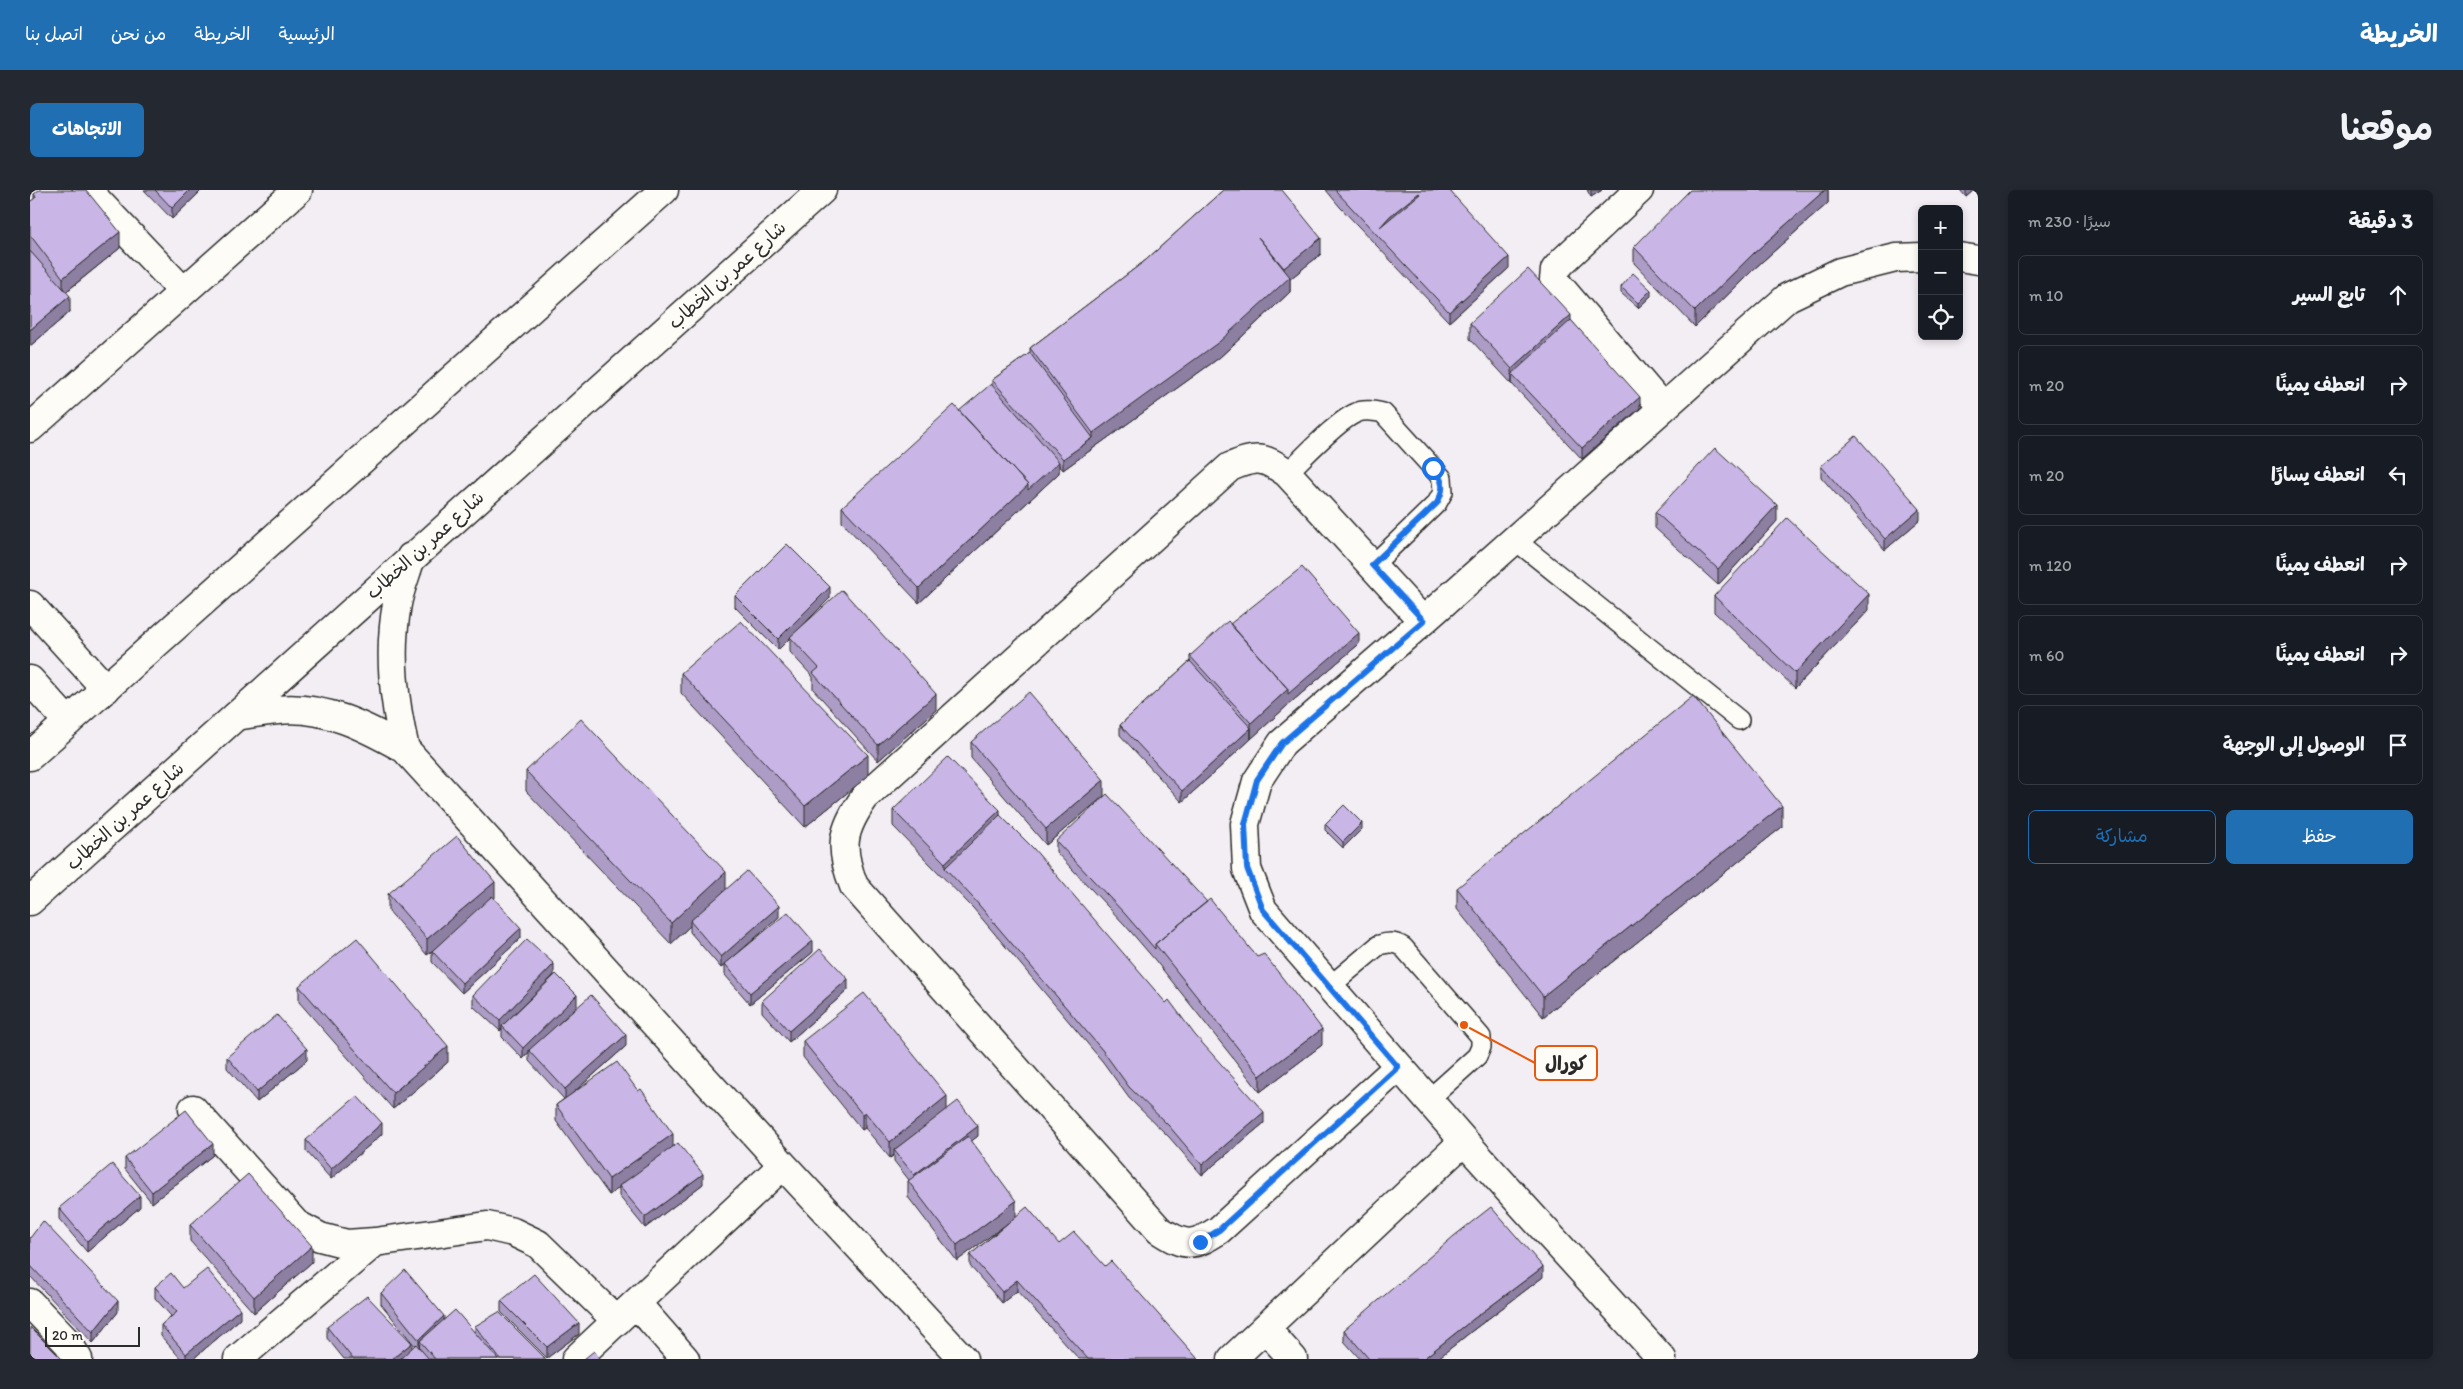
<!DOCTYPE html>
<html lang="ar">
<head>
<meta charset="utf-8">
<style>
  :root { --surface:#171b24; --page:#242831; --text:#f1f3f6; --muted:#9ea1a6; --line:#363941; --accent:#1f6fb2 }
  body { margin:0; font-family:Itim,"Playpen Sans Arabic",sans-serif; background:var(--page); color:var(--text); direction:rtl }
  .controls { position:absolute; right:15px; top:15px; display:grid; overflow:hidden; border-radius:8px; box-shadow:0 2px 8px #0003 }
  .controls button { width:45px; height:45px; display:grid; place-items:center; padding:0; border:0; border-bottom:1px solid var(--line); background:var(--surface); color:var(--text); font:25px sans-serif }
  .scale { position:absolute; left:15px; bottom:12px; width:95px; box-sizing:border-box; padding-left:5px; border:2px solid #2b2b2b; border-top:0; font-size:14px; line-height:18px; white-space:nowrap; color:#2b2b2b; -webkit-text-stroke:4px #fdfcf7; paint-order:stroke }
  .stop { position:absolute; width:15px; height:15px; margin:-11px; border:4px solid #1a73e8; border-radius:50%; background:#fff }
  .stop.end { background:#1a73e8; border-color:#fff; box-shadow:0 1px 5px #0008 }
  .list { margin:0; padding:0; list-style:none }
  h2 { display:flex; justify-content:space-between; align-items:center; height:65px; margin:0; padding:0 20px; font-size:21px }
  h2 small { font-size:16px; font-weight:400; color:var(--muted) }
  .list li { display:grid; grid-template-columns:32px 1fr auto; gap:15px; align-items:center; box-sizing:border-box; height:80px; margin:0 10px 10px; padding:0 10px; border:1px solid var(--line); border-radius:8px }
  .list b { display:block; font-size:19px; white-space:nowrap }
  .list em { font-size:16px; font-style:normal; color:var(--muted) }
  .actions { display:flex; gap:10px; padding:15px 20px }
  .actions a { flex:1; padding:11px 0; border:1px solid var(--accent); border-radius:8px; text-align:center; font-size:18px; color:var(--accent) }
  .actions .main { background:var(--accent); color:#fff }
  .icon { flex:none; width:28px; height:28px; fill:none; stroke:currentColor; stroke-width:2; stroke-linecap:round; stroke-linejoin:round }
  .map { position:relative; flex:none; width:1948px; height:1169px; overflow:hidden; direction:ltr; border-radius:8px }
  header { display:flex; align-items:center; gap:30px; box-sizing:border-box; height:70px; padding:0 25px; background:var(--accent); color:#fff }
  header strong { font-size:24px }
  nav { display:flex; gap:28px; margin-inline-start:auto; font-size:18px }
  .intro { display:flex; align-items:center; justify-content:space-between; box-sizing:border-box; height:120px; padding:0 30px }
  h1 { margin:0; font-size:35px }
  .button { padding:12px 22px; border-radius:8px; background:var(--accent); color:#fff; font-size:18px; font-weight:700 }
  main { display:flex; gap:30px; padding:0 30px }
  aside { flex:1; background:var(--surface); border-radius:8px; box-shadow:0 2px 8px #0003 }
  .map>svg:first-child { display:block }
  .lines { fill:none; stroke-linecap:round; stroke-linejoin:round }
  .service-casing { stroke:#2b2b2b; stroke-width:22 }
  .minor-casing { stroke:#2b2b2b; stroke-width:31 }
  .tertiary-casing { stroke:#2b2b2b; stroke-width:31 }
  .service { stroke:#fdfcf7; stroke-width:19 }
  .minor { stroke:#fdfcf7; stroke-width:28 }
  .tertiary { stroke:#fdfcf7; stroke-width:28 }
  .wall { fill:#ad9dc6; stroke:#2b2b2b }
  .shaded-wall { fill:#8d7fa1; stroke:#2b2b2b }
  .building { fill:#c9b6e6; stroke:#2b2b2b; fill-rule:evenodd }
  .route { stroke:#1a73e8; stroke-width:6 }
  .labels { text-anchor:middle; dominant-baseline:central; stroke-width:4.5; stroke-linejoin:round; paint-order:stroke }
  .street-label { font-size:18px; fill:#2b2b2b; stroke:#fdfcf7 }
  .leader { fill:none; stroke:#e8590c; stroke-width:2 }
  .callout-dot { fill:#e8590c; stroke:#fdfcf7; stroke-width:2 }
  .callout { fill:#fdfcf7; stroke:#e8590c; stroke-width:2 }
  .callout-label { font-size:19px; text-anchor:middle; font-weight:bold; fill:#2b2b2b }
</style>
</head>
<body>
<header>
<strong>الخريطة</strong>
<nav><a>الرئيسية</a><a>الخريطة</a><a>من نحن</a><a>اتصل بنا</a></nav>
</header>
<div class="intro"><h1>موقعنا</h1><a class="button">الاتجاهات</a></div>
<main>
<aside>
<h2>3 دقيقة<small>سيرًا · 230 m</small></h2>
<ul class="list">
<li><svg class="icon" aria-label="ahead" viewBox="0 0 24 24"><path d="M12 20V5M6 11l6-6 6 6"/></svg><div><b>تابع السير</b></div><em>10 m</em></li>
<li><svg class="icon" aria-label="right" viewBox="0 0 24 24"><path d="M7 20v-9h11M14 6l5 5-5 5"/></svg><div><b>انعطف يمينًا</b></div><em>20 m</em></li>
<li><svg class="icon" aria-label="left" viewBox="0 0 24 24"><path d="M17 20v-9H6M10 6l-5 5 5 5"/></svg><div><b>انعطف يسارًا</b></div><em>20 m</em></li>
<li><svg class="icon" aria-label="right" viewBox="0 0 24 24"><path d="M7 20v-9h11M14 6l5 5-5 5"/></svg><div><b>انعطف يمينًا</b></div><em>120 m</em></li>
<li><svg class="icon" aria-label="right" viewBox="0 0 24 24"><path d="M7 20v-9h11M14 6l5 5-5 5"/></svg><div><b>انعطف يمينًا</b></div><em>60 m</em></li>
<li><svg class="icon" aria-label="arrive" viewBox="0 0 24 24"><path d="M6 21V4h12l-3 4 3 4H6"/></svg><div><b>الوصول إلى الوجهة</b></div></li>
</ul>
<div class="actions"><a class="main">حفظ</a><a>مشاركة</a></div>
</aside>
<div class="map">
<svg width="1948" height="1169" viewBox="0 0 1948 1169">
  <rect width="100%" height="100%" fill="#f3eef4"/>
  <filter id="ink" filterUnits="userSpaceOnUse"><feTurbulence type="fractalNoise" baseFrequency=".02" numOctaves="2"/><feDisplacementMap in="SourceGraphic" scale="10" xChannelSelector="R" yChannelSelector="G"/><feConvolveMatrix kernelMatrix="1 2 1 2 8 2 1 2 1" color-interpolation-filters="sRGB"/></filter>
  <g filter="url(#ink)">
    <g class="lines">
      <g class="service-casing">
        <path id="service" d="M 1257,283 C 1273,268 1308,230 1326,223 C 1334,219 1344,221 1353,223 L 1412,288 L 1413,302 L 1407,313 L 1343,375
          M 1485,350 L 1709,530
          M 1299,797 L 1349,755 C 1359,752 1364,752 1373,757 L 1451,847 L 1451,857 L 1447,866 L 1398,910"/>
      </g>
      <g class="minor-casing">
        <path id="minor" d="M 57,0 L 153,101
          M 1609,0 L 1533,71 L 1525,80 L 1524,90 L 1633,218
          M 1929,67 L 1948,70
          M 0,238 L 268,0
          M 0,415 L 76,499
          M 0,490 L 38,532
          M 206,526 C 220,524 234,521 248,520 C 294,515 336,537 375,559 L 753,975 L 933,1169
          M 375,559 C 364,511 358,464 367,414 C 370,398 377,382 381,367
          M 1368,877 L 1189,1040 C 1163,1057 1155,1057 1129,1040 L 824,696 C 809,658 811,641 835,607 L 1200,277 C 1226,266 1233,266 1257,283 L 1393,431
          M 163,919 L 266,1034 L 290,1047 L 317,1054 L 345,1052 L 457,1036 L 483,1042 L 508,1054 L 587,1131
          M 0,1113 L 38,1153 L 48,1169
          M 606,1113 L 655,1169
          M 1235,1138 L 1263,1169
          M 208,1169 L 345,1052
          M 546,1169 L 753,975
          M 1202,1169 L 1434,951
          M 1632,1169 L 1434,951 L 1233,720 L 1217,679 L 1215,634 L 1227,591 L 1252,553 L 1393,431 L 1758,107 L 1810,82 L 1866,68 L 1892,67"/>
      </g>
      <g class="tertiary-casing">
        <path id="tertiary" d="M 0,566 L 634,0
          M 0,711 L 792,0"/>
      </g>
      <use href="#service" class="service"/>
      <use href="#minor" class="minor"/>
      <use href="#tertiary" class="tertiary"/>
    </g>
    <path class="wall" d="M 114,0 L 172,0 L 142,29 Z
      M 1193,0 L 1291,64 L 1260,89 L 1260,102 L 1189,168 L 1033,280 L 1029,275 L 1029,283 L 889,413 L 812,332 L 812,317 L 962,195 L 962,190 L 1000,163 L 1000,158 L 1116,70 Z
      M 1296,0 L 1419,0 L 1479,78 L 1419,132 L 1310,17 Z
      M 1557,0 L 1572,0 L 1561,7 Z
      M 1798,0 L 1798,13 L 1724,79 L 1665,137 L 1604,73 L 1604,57 Z
      M 1930,0 L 1944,0 L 1936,7 Z
      M 4,4 L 90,58 L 36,102 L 40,122 L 0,156 L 0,12 L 4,9 Z
      M 1591,97 L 1621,106 L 1608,118 L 1591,103 Z
      M 1541,130 L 1610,218 L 1552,269 L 1440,149 L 1440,133 Z
      M 1791,276 L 1890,330 L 1855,360 L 1791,287 Z
      M 1625,322 L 1747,331 L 1688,395 L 1625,338 Z
      M 705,406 L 800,408 L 769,439 L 906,520 L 848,571 L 783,499 L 783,487 L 760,462 L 760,447 L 748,460 L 705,417 Z
      M 1684,406 L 1839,420 L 1765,498 L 1684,422 Z
      M 1200,434 L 1329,454 L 1258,515 L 1152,612 L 1090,545 L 1090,535 L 1160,471 L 1160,466 Z
      M 651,483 L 838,586 L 775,637 L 651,503 Z
      M 941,552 L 1074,606 L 1016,655 L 941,568 Z
      M 496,581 L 696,700 L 749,727 L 711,760 L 783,762 L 720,814 L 695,785 L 695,775 L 691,778 L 660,742 L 660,736 L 641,754 L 496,601 Z
      M 863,620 L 970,625 L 1234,933 L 1172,985 L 1139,947 L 1099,908 L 1073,872 L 943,718 L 863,636 Z
      M 1295,634 L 1332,639 L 1313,658 L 1295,640 Z
      M 1752,637 L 1513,827 L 1427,719 L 1427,698 Z
      M 1026,651 L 1292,855 L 1230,902 L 1125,770 L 1095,735 L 1026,662 Z
      M 358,704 L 465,708 L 464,708 L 491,748 L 432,803 L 402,772 L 402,761 L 405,759 L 397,765 L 358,720 Z
      M 524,785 L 547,816 L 526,836 L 596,856 L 542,904 L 643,957 L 673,994 L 615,1038 L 589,1006 L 589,998 L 579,1005 L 526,931 L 526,915 L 534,909 L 499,871 L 499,862 L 493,869 L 472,847 L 472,839 L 470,841 L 443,816 L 443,805 Z
      M 269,796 L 418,872 L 363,919 L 269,812 Z
      M 818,800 L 759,852 L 732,822 L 732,811 Z
      M 773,851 L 917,919 L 948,946 L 941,951 L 986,1026 L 1029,1054 L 1075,1076 L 1168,1169 L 1049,1169 L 987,1101 L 972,1113 L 940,1076 L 940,1065 L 981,1030 L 927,1071 L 878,1007 L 878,991 L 879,990 L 864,971 L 864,965 L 860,968 L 835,938 L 832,940 L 773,867 Z
      M 197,867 L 277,870 L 227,912 L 197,878 Z
      M 352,944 L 301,989 L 276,961 L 276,950 Z
      M 183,965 L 122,1013 L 95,979 L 95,968 Z
      M 110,1017 L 57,1062 L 29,1029 L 29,1018 Z
      M 160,1035 L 282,1072 L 224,1123 L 160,1051 Z
      M 0,1048 L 88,1122 L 63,1153 L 0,1086 Z
      M 1513,1087 L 1442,1141 L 1407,1169 L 1330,1169 L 1314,1151 L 1314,1140 Z
      M 125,1097 L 153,1098 L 210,1129 L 163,1169 L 151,1169 L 131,1146 L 131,1135 L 141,1126 L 125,1108 Z
      M 351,1103 L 445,1142 L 445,1136 L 516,1169 L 314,1169 L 297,1148 L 297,1137 L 382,1158 L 385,1156 L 351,1114 Z
      M 471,1111 L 549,1144 L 517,1168 L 471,1122 Z"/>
    <path class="shaded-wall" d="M 160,0 L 172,0 L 142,29 L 142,18 Z
      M 1561,0 L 1572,0 L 1561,7 Z
      M 1795,0 L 1798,0 L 1798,13 L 1724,79 L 1665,137 L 1665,121 L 1724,63 Z
      M 1936,0 L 1944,0 L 1936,7 Z
      M 1389,3 L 1389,14 L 1350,37 L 1360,26 Z
      M 90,42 L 90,58 L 33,104 L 33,88 Z
      M 1291,48 L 1291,64 L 1260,89 L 1260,102 L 1189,168 L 1033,280 L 1033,269 L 1063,248 L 1063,243 L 1254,92 L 1254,78 Z
      M 1479,67 L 1479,78 L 1419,132 L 1419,122 Z
      M 1621,100 L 1621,106 L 1608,118 L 1608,113 Z
      M 40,106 L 40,122 L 0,156 L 0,140 Z
      M 1541,125 L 1541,141 L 1482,184 L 1482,195 L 1482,179 Z
      M 1610,207 L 1610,218 L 1552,269 L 1552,258 Z
      M 1029,272 L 1029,283 L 889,413 L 889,398 L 998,295 Z
      M 1747,315 L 1747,331 L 1688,395 L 1688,379 Z
      M 1890,319 L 1890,330 L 1855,360 L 1855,349 Z
      M 800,397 L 800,408 L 748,460 L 748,449 Z
      M 1839,404 L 1839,420 L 1765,498 L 1765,483 Z
      M 1329,443 L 1329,454 L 1258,515 L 1221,549 L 1221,533 L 1258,499 Z
      M 906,504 L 906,520 L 848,571 L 848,555 Z
      M 1221,538 L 1221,549 L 1152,612 L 1152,601 Z
      M 838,565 L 838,586 L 775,637 L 775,616 Z
      M 1074,590 L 1074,606 L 1016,655 L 1016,639 Z
      M 1752,616 L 1752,637 L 1513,827 L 1513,806 Z
      M 970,620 L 970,636 L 915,678 L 915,673 Z
      M 1332,633 L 1332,639 L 1313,658 L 1313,652 Z
      M 696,682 L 696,703 L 660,731 L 660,736 L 641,754 L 641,733 Z
      M 465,692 L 465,708 L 397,765 L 397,749 Z
      M 749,716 L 749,727 L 691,778 L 691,767 Z
      M 491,738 L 491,748 L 432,803 L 432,793 Z
      M 783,751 L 783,762 L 720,814 L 720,803 Z
      M 524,774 L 524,785 L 472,836 L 472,839 L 470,841 L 470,830 Z
      M 818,789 L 818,800 L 759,852 L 759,841 Z
      M 547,805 L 547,816 L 500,861 L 499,860 L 499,862 L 493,869 L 493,858 Z
      M 1292,839 L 1292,855 L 1230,902 L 1230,886 Z
      M 596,845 L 596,856 L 535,910 L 535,899 Z
      M 418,856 L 418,872 L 363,919 L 363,903 Z
      M 277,859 L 277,870 L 227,912 L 227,902 Z
      M 917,906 L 917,922 L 864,960 L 864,965 L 860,968 L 860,952 Z
      M 835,922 L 835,938 L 832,940 L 832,924 Z
      M 1234,922 L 1234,933 L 1172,985 L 1172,975 Z
      M 352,933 L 352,944 L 301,989 L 301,979 Z
      M 948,936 L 948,946 L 884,996 L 884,985 Z
      M 643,944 L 643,960 L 589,996 L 589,998 L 579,1005 L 579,989 Z
      M 183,954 L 183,965 L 122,1013 L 122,1002 Z
      M 673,984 L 673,994 L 615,1038 L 615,1027 Z
      M 110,1006 L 110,1017 L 57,1062 L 57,1051 Z
      M 986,1011 L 986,1027 L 927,1071 L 927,1055 Z
      M 282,1056 L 282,1072 L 224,1123 L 224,1107 Z
      M 1513,1077 L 1513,1087 L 1442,1141 L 1407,1169 L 1393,1169 L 1442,1130 Z
      M 987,1090 L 987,1101 L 972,1113 L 972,1102 Z
      M 88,1111 L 88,1122 L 63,1153 L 63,1142 Z
      M 210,1119 L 210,1129 L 163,1169 L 156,1169 L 156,1164 Z
      M 414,1126 L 414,1137 L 390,1151 L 389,1161 L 389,1150 Z
      M 549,1133 L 549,1144 L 517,1168 L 517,1157 Z
      M 382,1153 L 382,1164 L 376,1169 L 362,1169 Z"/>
    <path class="building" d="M 9,0 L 56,0 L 90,42 L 33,88 L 0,45 L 0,12 L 6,7 L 4,4 Z
      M 125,0 L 160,0 L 142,18 Z
      M 1193,0 L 1252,0 L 1291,48 L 1254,78 L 1228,47 L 1260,87 L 1189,152 L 1063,243 L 1000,158 L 1116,70 Z
      M 1305,0 L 1419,0 L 1479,67 L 1419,122 ZM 1389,3 L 1390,4 L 1350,37 L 1360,26 Z
      M 1660,0 L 1795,0 L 1724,63 L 1665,121 L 1604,57 Z
      M 0,61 L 40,106 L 0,140 Z
      M 1498,79 L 1541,125 L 1482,179 L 1440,133 Z
      M 1603,83 L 1621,100 L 1608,113 L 1591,97 Z
      M 1541,130 L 1610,207 L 1552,258 L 1482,184 Z
      M 1000,163 L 1063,248 L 1033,269 L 962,190 Z
      M 961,194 L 1029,272 L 998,300 L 998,295 L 929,221 Z
      M 924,215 L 998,295 L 889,398 L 812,317 Z
      M 1826,246 L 1890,319 L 1855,349 L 1791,276 Z
      M 1685,258 L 1747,315 L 1688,379 L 1625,322 Z
      M 1757,328 L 1839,404 L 1765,483 L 1684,406 Z
      M 757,354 L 800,397 L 748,449 L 705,406 Z
      M 1272,377 L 1329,443 L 1258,504 L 1258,499 L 1200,434 Z
      M 812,400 L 906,504 L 848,555 L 783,483 L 789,478 L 760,447 Z
      M 711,431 L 838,565 L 775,616 L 651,483 Z
      M 1198,431 L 1258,499 L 1221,533 L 1160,466 Z
      M 1160,471 L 1221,538 L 1152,601 L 1090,535 Z
      M 999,502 L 1074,590 L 1016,639 L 941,552 Z
      M 1663,506 L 1752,616 L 1513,806 L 1427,698 Z
      M 551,529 L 696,682 L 641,733 L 496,581 Z
      M 918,567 L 970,620 L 915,673 L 863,620 Z
      M 1077,604 L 1177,712 L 1125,754 L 1125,759 L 1095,724 L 1026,651 Z
      M 1314,615 L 1332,633 L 1313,652 L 1295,634 Z
      M 970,625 L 1003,658 L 1136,813 L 1139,810 L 1165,845 L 1234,922 L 1172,975 L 1139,936 L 1099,897 L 1073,861 L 943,708 L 915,678 Z
      M 427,646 L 465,692 L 397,749 L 358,704 Z
      M 717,681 L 749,716 L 691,767 L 660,731 Z
      M 462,706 L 491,738 L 432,793 L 402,761 Z
      M 1180,709 L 1227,767 L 1234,764 L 1292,839 L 1230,886 L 1125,754 Z
      M 758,722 L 783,751 L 720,803 L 695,774 Z
      M 327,748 L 418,856 L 363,903 L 269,796 Z
      M 497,749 L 524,774 L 470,830 L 443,805 Z
      M 790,759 L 818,789 L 759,841 L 732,811 Z
      M 526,784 L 547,805 L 493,858 L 472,836 Z
      M 834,803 L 917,906 L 860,952 L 835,922 L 832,924 L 773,851 Z
      M 561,805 L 596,845 L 535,899 L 499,860 Z
      M 247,825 L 277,859 L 227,902 L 197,867 Z
      M 587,872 L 608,901 L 611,899 L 643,944 L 579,989 L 526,915 Z
      M 327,906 L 352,933 L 301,979 L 276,950 Z
      M 928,911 L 948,936 L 884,985 L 864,960 Z
      M 156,920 L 183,954 L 122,1002 L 95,968 Z
      M 938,946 L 986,1011 L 927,1055 L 878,991 Z
      M 648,953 L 673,984 L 615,1027 L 589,996 Z
      M 82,974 L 110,1006 L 57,1051 L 29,1018 Z
      M 218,984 L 282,1056 L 224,1107 L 160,1035 Z
      M 997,1017 L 1029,1054 L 1044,1042 L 1075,1076 L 1081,1071 L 1168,1169 L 1058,1169 L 987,1090 L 972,1102 L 940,1065 Z
      M 1461,1017 L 1513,1077 L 1442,1130 L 1393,1169 L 1339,1169 L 1314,1140 L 1424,1046 Z
      M 13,1031 L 88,1111 L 63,1142 L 0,1075 L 0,1048 Z
      M 177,1079 L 210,1119 L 156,1164 L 131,1135 L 147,1122 L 125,1097 L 141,1083 L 153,1098 Z
      M 375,1080 L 414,1126 L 389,1150 L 351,1103 Z
      M 504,1084 L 549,1133 L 517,1157 L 471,1111 Z
      M 337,1106 L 382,1153 L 362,1169 L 323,1169 L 297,1137 Z
      M 425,1120 L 468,1169 L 405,1169 L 390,1151 Z
      M 469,1122 L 516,1169 L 470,1169 L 445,1136 Z
      M 0,1137 L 32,1169 L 0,1169 Z
      M 386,1154 L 399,1169 L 370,1169 Z
      M 564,1161 L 570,1169 L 554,1169 Z"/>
  </g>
  <g class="lines" filter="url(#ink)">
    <path class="route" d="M 1170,1052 L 1189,1040 L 1368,877 L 1233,720 L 1217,678 L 1215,634 L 1227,590 L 1252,553 L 1394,431 L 1342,375 L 1407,313 C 1415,299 1414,291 1403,278"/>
  </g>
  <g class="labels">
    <g class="street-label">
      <text transform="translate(697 85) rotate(-42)">شارع عمر بن الخطاب</text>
      <text transform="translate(395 355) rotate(-42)">شارع عمر بن الخطاب</text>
      <text transform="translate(95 626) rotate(-42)">شارع عمر بن الخطاب</text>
    </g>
  </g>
  <path class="leader" d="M1434 835L1505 873"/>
  <circle class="callout-dot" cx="1434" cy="835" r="5"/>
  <rect class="callout" x="1505" y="856" width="62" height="34" rx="5"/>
  <g class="callout-label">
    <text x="1536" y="880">كورال</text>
  </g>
</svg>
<div class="controls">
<button>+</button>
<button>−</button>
<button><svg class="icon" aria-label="locate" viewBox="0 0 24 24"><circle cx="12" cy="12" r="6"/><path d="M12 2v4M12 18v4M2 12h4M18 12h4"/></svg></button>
</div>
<div class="scale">20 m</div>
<div class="stop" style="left:1403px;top:278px"></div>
<div class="stop end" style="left:1170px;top:1052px"></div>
</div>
</main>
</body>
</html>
